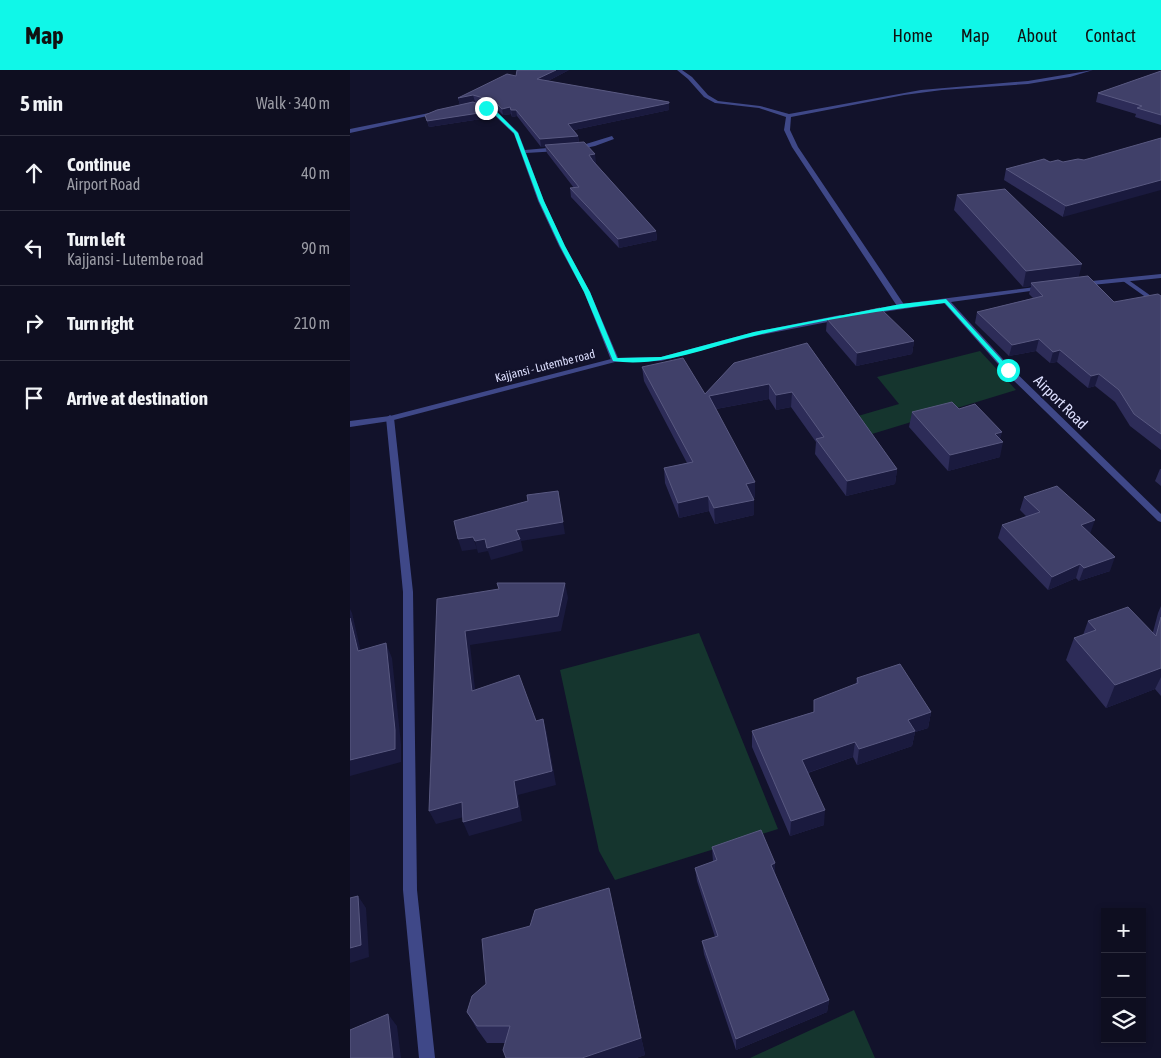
<!DOCTYPE html>
<html lang="en">
<head>
<meta charset="utf-8">
<style>
  :root { --surface:#0e0e20; --page:#1c1c2d; --text:#f1f3f6; --muted:#9b9ca5; --line:#2e2e3e; --accent:#10f7e8 }
  body { margin:0; font-family:"Asap Condensed",sans-serif; background:var(--page); color:var(--text) }
  .controls { position:absolute; right:15px; bottom:15px; display:grid; overflow:hidden; border-radius:0px; box-shadow:0 2px 8px #0003 }
  .controls button { width:45px; height:45px; display:grid; place-items:center; padding:0; border:0; border-bottom:1px solid var(--line); background:var(--surface); color:var(--text); font:25px sans-serif }
  .stop { position:absolute; width:15px; height:15px; margin:-11px; border:4px solid #10f7e8; border-radius:50%; background:#fff }
  .stop.end { background:#10f7e8; border-color:#fff; box-shadow:0 1px 5px #0008 }
  .list { margin:0; padding:0; list-style:none }
  h2 { display:flex; justify-content:space-between; align-items:center; height:65px; margin:0; padding:0 20px; font-size:21px }
  h2 small { font-size:16px; font-weight:400; color:var(--muted) }
  .list li { display:grid; grid-template-columns:32px 1fr auto; gap:15px; align-items:center; box-sizing:border-box; height:75px; padding:0 20px; border-top:1px solid var(--line) }
  .list b { display:block; font-size:19px; white-space:nowrap }
  .list p { margin:0; font-size:16px; white-space:nowrap; color:var(--muted) }
  .list em { font-size:16px; font-style:normal; color:var(--muted) }
  .icon { flex:none; width:28px; height:28px; fill:none; stroke:currentColor; stroke-width:2; stroke-linecap:round; stroke-linejoin:round }
  .map { position:relative; flex:none; width:811px; height:988px; overflow:hidden }
  header { display:flex; align-items:center; gap:30px; box-sizing:border-box; height:70px; padding:0 25px; background:var(--accent); color:#111 }
  header strong { font-size:24px }
  nav { display:flex; gap:28px; margin-inline-start:auto; font-size:18px }
  main { display:flex }
  aside { flex:1; background:var(--surface) }
  .map>svg:first-child { display:block }
  .green { fill:#15352e }
  .lines { fill:none; stroke-linecap:round; stroke-linejoin:round }
  .minor { fill:#3f4888; fill-rule:evenodd }
  .tertiary { fill:#3f4888; fill-rule:evenodd }
  .wall { fill:#2d2c58 }
  .shaded-wall { fill:#1a1a3e }
  .building { fill:#404069; stroke:#595981 }
  .route { fill:#10f7e8 }
  .labels { text-anchor:middle; dominant-baseline:central; stroke-width:4; stroke-linejoin:round; paint-order:stroke }
  .far-street-label { font-size:12px; fill:#dddffe; stroke:#12122b }
  .street-label { font-size:15px; fill:#dddffe; stroke:#12122b }
</style>
</head>
<body>
<header>
<strong>Map</strong>
<nav><a>Home</a><a>Map</a><a>About</a><a>Contact</a></nav>
</header>
<main>
<aside>
<h2>5 min<small>Walk · 340 m</small></h2>
<ul class="list">
<li><svg class="icon" aria-label="ahead" viewBox="0 0 24 24"><path d="M12 20V5M6 11l6-6 6 6"/></svg><div><b>Continue</b><p>Airport Road</p></div><em>40 m</em></li>
<li><svg class="icon" aria-label="left" viewBox="0 0 24 24"><path d="M17 20v-9H6M10 6l-5 5 5 5"/></svg><div><b>Turn left</b><p>Kajjansi - Lutembe road</p></div><em>90 m</em></li>
<li><svg class="icon" aria-label="right" viewBox="0 0 24 24"><path d="M7 20v-9h11M14 6l5 5-5 5"/></svg><div><b>Turn right</b></div><em>210 m</em></li>
<li><svg class="icon" aria-label="arrive" viewBox="0 0 24 24"><path d="M6 21V4h12l-3 4 3 4H6"/></svg><div><b>Arrive at destination</b></div></li>
</ul>
</aside>
<div class="map">
<svg width="811" height="988" viewBox="0 0 811 988">
  <rect width="100%" height="100%" fill="#12122b"/>
  <path class="green" d="M 630,281 L 666,320 L 522,364 L 508,346 L 549,334 L 527,307 Z
    M 349,563 L 428,759 L 265,810 L 249,781 L 210,600 Z
    M 504,940 L 525,988 L 400,988 Z"/>
  <g class="lines">
    <path class="minor" d="M 327,0 L 332,0 L 342,7 L 358,25 L 368,31 L 410,36 L 439,44 L 571,20 L 678,11 L 743,0 L 720,7 L 678,14 L 592,20 L 554,25 L 441,47 L 440,60 L 448,77 L 555,236 L 551,238 L 547,236 L 442,77 L 434,60 L 436,47 L 409,38 L 365,33 L 354,27 L 338,9 Z
      M 131,35 L 145,40 L 168,62 L 175,80 L 209,77 L 212,79 L 209,81 L 176,83 L 194,131 L 215,176 L 240,222 L 269,290 L 268,292 L 265,292 L 261,290 L 234,222 L 209,176 L 188,131 L 164,64 L 141,42 L 129,37 Z
      M 89,41 L 91,43 L 0,63 L 0,59 Z
      M 262,66 L 264,69 L 245,76 L 226,80 L 223,78 Z
      M 773,209 L 777,209 L 811,233 L 811,238 L 773,211 Z
      M 40,345 L 44,348 L 63,522 L 67,820 L 85,988 L 69,988 L 53,820 L 53,522 L 36,348 Z"/>
    <path class="tertiary" d="M 811,204 L 811,208 L 732,216 L 729,214 L 732,212 Z
      M 693,216 L 696,218 L 695,219 L 601,232 L 661,298 L 811,444 L 811,452 L 808,451 L 655,302 L 594,233 L 519,244 L 515,242 L 519,240 L 551,234 Z
      M 490,245 L 494,247 L 493,249 L 405,266 L 311,291 L 265,292 L 40,351 L 0,357 L 0,351 L 40,346 L 265,288 L 311,287 L 404,262 Z"/>
  </g>
  <path class="wall" d="M 219,0 L 198,11 L 319,32 L 319,40 L 224,60 L 228,66 L 229,72 L 246,93 L 245,93 L 306,161 L 307,170 L 269,178 L 221,127 L 220,118 L 224,118 L 197,83 L 195,76 L 191,77 L 167,46 L 162,47 L 161,44 L 153,45 L 146,38 L 125,32 L 124,32 L 144,47 L 79,57 L 75,45 L 110,35 L 108,28 L 166,6 Z
    M 811,1 L 811,55 L 785,47 L 786,44 L 746,32 L 748,23 Z
    M 728,89 L 713,147 L 654,110 L 656,99 L 700,92 L 713,92 Z
    M 607,125 L 764,232 L 811,226 L 811,380 L 780,356 L 765,332 L 745,316 L 738,318 L 707,292 L 700,293 L 686,281 L 659,286 L 625,253 L 627,242 L 683,228 L 679,224 L 681,216 L 673,217 L 604,140 Z
    M 477,249 L 564,271 L 562,284 L 506,296 L 476,261 Z
    M 457,273 L 547,399 L 545,414 L 496,426 L 465,384 L 466,372 L 441,337 L 426,340 L 419,329 L 366,339 L 405,427 L 403,428 L 404,430 L 404,445 L 365,454 L 359,441 L 329,448 L 315,413 L 314,398 L 337,393 L 294,311 L 292,297 L 355,324 Z
    M 609,339 L 650,369 L 650,387 L 598,401 L 559,357 L 562,342 Z
    M 810,399 L 811,399 L 811,416 L 805,411 Z
    M 674,427 L 740,464 L 760,501 L 729,511 L 726,508 L 698,520 L 648,468 L 652,455 L 676,446 L 670,440 Z
    M 811,536 L 811,626 L 805,619 L 756,638 L 716,590 L 724,568 L 733,565 L 738,551 L 803,562 L 808,543 Z
    M 507,608 L 581,642 L 578,658 L 565,662 L 562,676 L 507,695 L 503,687 L 458,703 L 474,755 L 440,766 L 402,677 L 402,661 L 463,642 L 506,614 Z
    M 362,777 L 425,803 L 479,930 L 477,942 L 386,980 L 354,884 L 352,871 L 365,867 L 347,811 L 345,798 L 363,792 Z
    M 263,839 L 295,985 L 286,988 L 156,988 L 155,973 L 137,973 L 127,959 L 117,942 Z"/>
  <path class="shaded-wall" d="M 206,0 L 219,0 L 188,16 L 187,9 Z
    M 123,25 L 125,32 L 110,35 L 108,28 Z
    M 319,33 L 319,40 L 219,61 L 218,54 Z
    M 160,37 L 161,44 L 153,45 L 152,39 Z
    M 161,40 L 166,40 L 167,46 L 162,47 Z
    M 142,41 L 144,47 L 79,57 L 77,51 Z
    M 228,66 L 229,73 L 191,77 L 190,69 Z
    M 245,84 L 246,93 L 240,94 L 239,85 Z
    M 811,110 L 811,120 L 713,147 L 716,136 Z
    M 306,161 L 307,170 L 269,178 L 268,169 Z
    M 732,194 L 728,210 L 681,213 L 681,216 L 673,217 L 676,201 Z
    M 689,269 L 686,281 L 659,286 L 662,275 Z
    M 564,271 L 562,284 L 506,296 L 507,283 Z
    M 710,280 L 707,292 L 700,293 L 703,282 Z
    M 749,304 L 745,316 L 738,318 L 741,306 Z
    M 419,314 L 419,329 L 360,340 L 359,326 Z
    M 442,322 L 441,337 L 426,340 L 426,325 Z
    M 652,362 L 649,373 L 653,372 L 650,387 L 598,401 L 600,385 L 645,364 Z
    M 547,399 L 545,414 L 496,426 L 497,411 Z
    M 405,412 L 405,427 L 396,429 L 396,414 Z
    M 208,421 L 215,464 L 171,471 L 173,481 L 141,490 L 137,478 L 166,460 Z
    M 358,426 L 359,441 L 329,448 L 328,433 Z
    M 404,430 L 404,445 L 365,454 L 364,438 Z
    M 745,450 L 740,464 L 731,455 Z
    M 123,467 L 127,479 L 112,481 L 108,469 Z
    M 135,469 L 138,481 L 128,483 L 125,471 Z
    M 765,487 L 760,501 L 729,511 L 734,498 Z
    M 730,494 L 726,508 L 698,520 L 702,507 Z
    M 215,513 L 218,528 L 211,561 L 120,575 L 127,636 L 122,621 L 115,561 Z
    M 0,539 L 2,543 L 14,595 L 8,581 L 0,548 Z
    M 36,573 L 42,588 L 51,674 L 51,692 L 0,706 L 0,690 Z
    M 811,598 L 811,607 L 805,619 L 756,638 L 765,615 Z
    M 581,642 L 578,658 L 565,662 L 562,676 L 507,695 L 509,679 L 558,650 Z
    M 193,649 L 197,664 L 206,715 L 168,725 L 172,751 L 119,766 L 113,752 L 164,711 Z
    M 505,672 L 503,687 L 451,705 L 452,690 Z
    M 112,732 L 118,746 L 86,754 L 79,741 Z
    M 475,740 L 474,755 L 440,766 L 441,751 Z
    M 425,793 L 425,806 L 421,795 Z
    M 259,818 L 295,985 L 286,988 L 232,988 Z
    M 8,826 L 16,838 L 19,887 L 0,893 L 0,878 Z
    M 479,930 L 477,942 L 386,980 L 386,969 Z
    M 38,944 L 47,956 L 51,988 L 43,988 Z"/>
  <path class="building" d="M 167,0 L 206,0 L 187,9 L 319,32 L 319,33 L 218,54 L 228,66 L 190,69 L 166,40 L 161,40 L 160,37 L 152,39 L 144,31 L 123,25 L 108,28 L 157,4 L 166,6 Z
    M 811,1 L 811,45 L 787,38 L 792,36 L 748,23 Z
    M 123,32 L 139,38 L 142,41 L 77,51 L 75,45 L 87,40 Z
    M 811,68 L 811,110 L 716,136 L 656,99 L 694,89 L 700,92 L 708,90 L 713,92 L 728,89 L 734,90 Z
    M 234,72 L 245,84 L 239,85 L 243,91 L 306,161 L 268,169 L 220,118 L 229,117 L 195,75 Z
    M 655,119 L 732,194 L 676,201 L 607,125 Z
    M 738,206 L 764,232 L 808,224 L 811,226 L 811,364 L 784,344 L 769,320 L 749,304 L 741,306 L 710,280 L 703,282 L 689,269 L 662,275 L 627,242 L 693,226 L 681,213 Z
    M 530,238 L 564,271 L 507,283 L 477,249 Z
    M 457,273 L 547,399 L 497,411 L 466,369 L 474,367 L 442,322 L 426,325 L 419,314 L 359,326 L 405,412 L 396,414 L 404,430 L 364,438 L 358,426 L 328,433 L 314,398 L 343,392 L 292,297 L 333,288 L 355,324 L 384,293 Z
    M 602,332 L 609,339 L 625,334 L 652,362 L 645,364 L 653,372 L 600,385 L 562,342 Z
    M 707,416 L 745,450 L 731,455 L 765,487 L 734,498 L 730,494 L 702,507 L 652,455 L 690,442 L 674,427 Z
    M 208,421 L 213,452 L 166,460 L 170,469 L 137,478 L 135,469 L 125,471 L 123,467 L 108,469 L 104,451 L 178,431 L 177,425 Z
    M 147,513 L 215,513 L 208,546 L 115,561 L 122,621 L 169,605 L 186,651 L 193,649 L 202,701 L 164,711 L 168,737 L 113,752 L 112,732 L 79,741 L 87,529 L 149,519 Z
    M 778,537 L 806,566 L 811,547 L 811,598 L 765,615 L 724,568 L 746,560 L 738,551 Z
    M 0,548 L 8,581 L 36,573 L 45,660 L 45,679 L 0,690 Z
    M 550,594 L 581,642 L 558,650 L 565,661 L 509,679 L 505,672 L 452,690 L 475,740 L 441,751 L 402,661 L 464,642 L 464,630 L 508,613 L 507,608 Z
    M 411,760 L 425,793 L 421,795 L 479,930 L 386,969 L 352,871 L 368,866 L 345,798 L 367,790 L 362,777 Z
    M 259,818 L 291,968 L 232,988 L 156,988 L 153,980 L 160,956 L 127,956 L 117,942 L 122,926 L 136,914 L 132,869 L 180,856 L 185,840 Z
    M 8,826 L 11,875 L 0,878 L 0,828 Z
    M 38,944 L 43,988 L 0,988 L 0,960 Z"/>
  <path class="route" d="M 136,36 L 145,40 L 168,63 L 194,131 L 215,176 L 240,222 L 267,288 L 311,287 L 404,262 L 551,234 L 596,229 L 661,300 L 656,301 L 595,233 C 531,240 466,251 404,266 C 358,277 311,298 263,291 L 234,222 L 210,176 L 189,131 L 164,63 L 142,42 L 135,38 Z"/>
  <g class="labels">
    <g class="far-street-label">
      <text transform="translate(195 296) rotate(-14)">Kajjansi - Lutembe road</text>
    </g>
    <g class="street-label">
      <text transform="translate(711 332) rotate(45)">Airport Road</text>
    </g>
  </g>
</svg>
<div class="controls">
<button>+</button>
<button>−</button>
<button><svg class="icon" aria-label="layers" viewBox="0 0 24 24"><path d="M12 4l9 5-9 5-9-5zM3 14l9 5 9-5"/></svg></button>
</div>
<div class="stop" style="left:658px;top:300px"></div>
<div class="stop end" style="left:136px;top:38px"></div>
</div>
</main>
</body>
</html>
